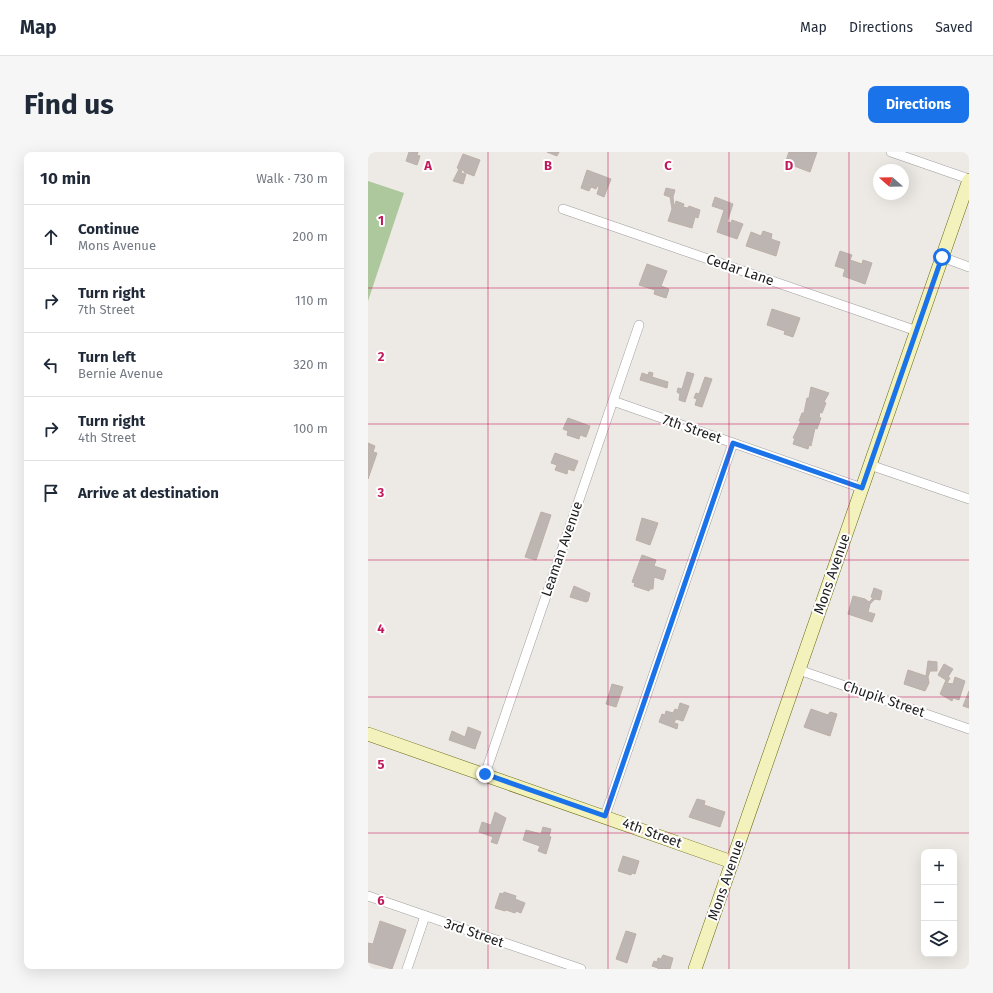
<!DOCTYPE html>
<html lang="en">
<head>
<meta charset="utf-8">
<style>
  :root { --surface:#fff; --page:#f6f6f7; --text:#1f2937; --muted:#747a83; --line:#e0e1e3; --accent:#1a73e8 }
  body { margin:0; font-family:"Fira Sans",sans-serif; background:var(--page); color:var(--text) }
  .controls { position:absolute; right:12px; bottom:12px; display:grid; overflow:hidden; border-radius:8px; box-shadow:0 4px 16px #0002 }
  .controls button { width:36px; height:36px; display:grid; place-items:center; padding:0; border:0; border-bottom:1px solid var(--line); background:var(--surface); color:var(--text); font:20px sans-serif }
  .compass { position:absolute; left:505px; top:12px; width:36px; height:36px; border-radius:50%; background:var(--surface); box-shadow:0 4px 16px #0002; rotate:290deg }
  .stop { position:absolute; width:12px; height:12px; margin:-9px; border:3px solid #1a73e8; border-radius:50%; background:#fff }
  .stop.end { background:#1a73e8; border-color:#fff; box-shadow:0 1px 4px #0008 }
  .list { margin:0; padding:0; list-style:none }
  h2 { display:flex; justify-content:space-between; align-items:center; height:52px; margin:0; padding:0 16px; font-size:17px }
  h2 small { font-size:13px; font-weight:400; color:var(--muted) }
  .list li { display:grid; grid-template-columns:26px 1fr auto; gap:12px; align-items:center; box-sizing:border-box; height:64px; padding:0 16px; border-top:1px solid var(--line) }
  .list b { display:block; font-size:15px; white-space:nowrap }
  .list p { margin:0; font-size:13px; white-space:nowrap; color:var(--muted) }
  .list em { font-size:13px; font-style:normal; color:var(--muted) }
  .icon { flex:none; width:22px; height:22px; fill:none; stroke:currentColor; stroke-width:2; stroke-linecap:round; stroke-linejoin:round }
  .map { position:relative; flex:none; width:601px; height:817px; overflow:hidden; border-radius:8px }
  header { display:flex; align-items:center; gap:24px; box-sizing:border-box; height:56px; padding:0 20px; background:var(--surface); border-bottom:1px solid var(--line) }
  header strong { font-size:19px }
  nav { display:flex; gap:22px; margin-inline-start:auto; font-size:14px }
  .intro { display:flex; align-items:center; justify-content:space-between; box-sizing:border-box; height:96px; padding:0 24px }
  h1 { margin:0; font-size:28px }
  .button { padding:10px 18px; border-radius:8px; background:var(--accent); color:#fff; font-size:14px; font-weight:700 }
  main { display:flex; gap:24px; padding:0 24px }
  aside { flex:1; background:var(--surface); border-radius:8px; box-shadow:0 4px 16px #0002 }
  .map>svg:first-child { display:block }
  .forest { fill:#acc89c }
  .building { fill:#bdb5b1; stroke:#bdb0a7 }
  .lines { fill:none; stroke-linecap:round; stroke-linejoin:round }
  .street-casing { stroke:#9e9e9e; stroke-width:10 }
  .secondary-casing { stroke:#64680f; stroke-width:14 }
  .street { stroke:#fff; stroke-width:9 }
  .secondary { stroke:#f3f2bc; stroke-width:13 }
  .route { stroke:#1a73e8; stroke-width:5 }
  .grid { fill:none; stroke:#c2185b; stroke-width:1; stroke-opacity:0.55 }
  .labels { text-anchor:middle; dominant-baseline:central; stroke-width:4; stroke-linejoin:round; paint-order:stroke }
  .street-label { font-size:14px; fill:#1d1d1d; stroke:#fff }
  .grid-label { font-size:13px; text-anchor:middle; font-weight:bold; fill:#c2185b; stroke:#fff; stroke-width:4; stroke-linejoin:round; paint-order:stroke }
</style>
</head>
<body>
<header>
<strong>Map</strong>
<nav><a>Map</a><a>Directions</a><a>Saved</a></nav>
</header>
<div class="intro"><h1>Find us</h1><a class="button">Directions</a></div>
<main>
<aside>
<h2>10 min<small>Walk · 730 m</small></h2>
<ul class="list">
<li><svg class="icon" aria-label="ahead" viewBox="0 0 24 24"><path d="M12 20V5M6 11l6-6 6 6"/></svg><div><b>Continue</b><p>Mons Avenue</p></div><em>200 m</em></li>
<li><svg class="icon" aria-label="right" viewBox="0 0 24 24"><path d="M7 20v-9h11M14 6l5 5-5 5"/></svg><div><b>Turn right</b><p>7th Street</p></div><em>110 m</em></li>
<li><svg class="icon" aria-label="left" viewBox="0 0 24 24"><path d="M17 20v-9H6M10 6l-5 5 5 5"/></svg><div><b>Turn left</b><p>Bernie Avenue</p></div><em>320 m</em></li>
<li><svg class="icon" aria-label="right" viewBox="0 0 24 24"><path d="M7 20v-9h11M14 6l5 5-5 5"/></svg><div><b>Turn right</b><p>4th Street</p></div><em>100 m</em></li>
<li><svg class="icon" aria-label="arrive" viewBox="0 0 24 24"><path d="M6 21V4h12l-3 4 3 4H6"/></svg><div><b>Arrive at destination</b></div></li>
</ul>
</aside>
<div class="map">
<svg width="601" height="817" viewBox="0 0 601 817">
  <rect width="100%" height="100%" fill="#ede9e4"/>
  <path class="forest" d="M 0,29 L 36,41 L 0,149 Z"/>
  <path class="building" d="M 41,0 L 50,0 L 49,3 L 52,4 L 49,13 L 38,9 Z
    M 179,0 L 191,0 L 189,4 Z
    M 421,0 L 449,0 L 442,20 L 426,14 L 425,17 L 416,14 Z
    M 95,2 L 112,8 L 106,24 L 96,20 L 96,18 L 94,18 L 93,21 L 98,22 L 95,32 L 85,29 L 91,17 L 89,16 Z
    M 219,18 L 243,27 L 236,45 L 229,42 L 231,35 L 229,34 L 228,37 L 223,35 L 221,39 L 213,36 Z
    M 298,36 L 307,38 L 305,45 L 306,55 L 308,49 L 316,52 L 315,55 L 320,56 L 321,54 L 332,58 L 330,66 L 327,65 L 324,76 L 300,69 L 304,57 L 302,45 L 296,43 Z
    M 347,45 L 365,52 L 359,70 L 363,71 L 364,68 L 375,72 L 369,87 L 349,80 L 356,58 L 344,54 Z
    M 395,79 L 404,82 L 403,87 L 412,90 L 408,104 L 378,94 L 383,80 L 393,84 Z
    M 472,99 L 484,103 L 482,108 L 494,112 L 495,108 L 504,111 L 497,132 L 475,124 L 477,117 L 467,114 Z
    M 279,112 L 299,119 L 293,134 L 301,137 L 298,146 L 286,142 L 287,138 L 271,133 Z
    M 404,157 L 432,166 L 425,185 L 416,182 L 417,179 L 399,173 Z
    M 281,220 L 285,221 L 284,225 L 300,230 L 299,236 L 272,228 L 274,221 L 280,223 Z
    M 319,220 L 326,222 L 317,250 L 311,248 L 312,242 L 309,240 L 310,236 L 314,237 Z
    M 337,225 L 344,227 L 334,255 L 327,253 L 329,247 L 326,246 L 328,241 L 331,242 Z
    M 443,235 L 461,241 L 456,250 L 458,251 L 454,261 L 452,260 L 451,265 L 453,266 L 449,277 L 447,276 L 443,294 L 441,293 L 440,297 L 425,292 L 427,286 L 425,286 L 433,269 L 431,269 L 434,261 L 436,261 L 439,246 L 441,246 Z
    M 200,266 L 222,274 L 218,285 L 212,283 L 211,287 L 199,283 L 200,279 L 195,277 Z
    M 0,291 L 7,294 L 5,300 L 9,301 L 0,327 Z
    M 187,301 L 210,309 L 206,319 L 200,317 L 199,322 L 187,318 L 189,313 L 183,311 Z
    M 173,360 L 183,363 L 168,408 L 157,405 Z
    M 274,366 L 290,371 L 282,393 L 268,388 Z
    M 274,403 L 288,408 L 286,414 L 298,418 L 295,428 L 286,425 L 285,437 L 282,437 L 281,439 L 266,434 L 267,431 L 264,430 Z
    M 206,434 L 222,441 L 220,449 L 218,450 L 202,445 Z
    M 506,436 L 514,439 L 512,448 L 507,447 L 502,452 L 500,460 L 507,462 L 504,470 L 480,462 L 485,444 L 497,447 L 501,450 L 505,446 L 503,445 Z
    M 560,509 L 569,510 L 569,519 L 562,519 L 560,525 L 561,531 L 557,539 L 536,532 L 540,518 L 558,524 Z
    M 576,512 L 585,517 L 580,525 L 582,526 L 579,531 L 585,532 L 587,525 L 597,529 L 591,548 L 585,546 L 584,549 L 572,542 L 578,528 L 570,523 Z
    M 244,532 L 255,535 L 248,555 L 238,552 Z
    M 601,539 L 601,556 L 595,554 Z
    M 312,551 L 321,554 L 315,569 L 308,567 L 306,571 L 310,572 L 309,577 L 291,570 L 294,562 L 297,563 L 298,559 L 305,561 L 307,557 L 310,558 Z
    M 443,557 L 460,563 L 462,560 L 469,562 L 462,584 L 436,575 Z
    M 100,575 L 113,580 L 107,597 L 81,588 L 84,579 L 97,585 Z
    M 329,647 L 337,649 L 336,653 L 357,660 L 352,675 L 321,665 Z
    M 127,660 L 138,666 L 129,692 L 123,690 L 125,685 L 111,680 L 114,670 L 123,673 Z
    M 175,675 L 183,677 L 181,684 L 183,685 L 178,702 L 170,699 L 172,694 L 155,688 L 158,678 L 173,682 Z
    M 255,704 L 271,709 L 267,722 L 264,721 L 263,723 L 250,719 Z
    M 136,740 L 148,744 L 147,747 L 157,751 L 153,761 L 148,759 L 147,761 L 138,758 L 137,759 L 127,756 L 132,741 L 135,742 Z
    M 12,769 L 38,778 L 24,817 L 0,810 L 0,791 L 5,792 Z
    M 258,779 L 268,782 L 259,811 L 248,807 Z
    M 295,803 L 305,806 L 302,817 L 290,817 L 290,816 L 284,814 L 286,809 L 289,810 L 290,806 L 293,807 Z"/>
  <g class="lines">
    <g class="street-casing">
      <path id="street" d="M 523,0 L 601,27
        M 195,57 L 549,179
        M 574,105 L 601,115
        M 245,249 L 494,336
        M 502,313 L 601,347
        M 431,518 L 601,577
        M 117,622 L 271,173
        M 237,664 L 365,291
        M 0,744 L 213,817
        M 39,817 L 57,764"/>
    </g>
    <g class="secondary-casing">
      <path id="secondary" d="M 0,582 L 364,710
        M 327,817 L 601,28"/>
    </g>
    <use href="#street" class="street"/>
    <use href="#secondary" class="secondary"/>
  </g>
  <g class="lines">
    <path class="route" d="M 117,622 L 237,664 L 365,291 L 494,336 L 574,105"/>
  </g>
  <path class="grid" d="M 120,0 L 120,817M 240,0 L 240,817M 361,0 L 361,817M 481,0 L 481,817M 0,136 L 601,136M 0,272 L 601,272M 0,408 L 601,408M 0,545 L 601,545M 0,681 L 601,681"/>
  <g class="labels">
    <g class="street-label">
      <text transform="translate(372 118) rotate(19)">Cedar Lane</text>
      <text transform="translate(324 277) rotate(19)">7th Street</text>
      <text transform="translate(194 397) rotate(-71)">Leaman Avenue</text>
      <text transform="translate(464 422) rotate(-71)">Mons Avenue</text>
      <text transform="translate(516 547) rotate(19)">Chupik Street</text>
      <text transform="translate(284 681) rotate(20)">4th Street</text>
      <text transform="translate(358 728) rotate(-71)">Mons Avenue</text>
      <text transform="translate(106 781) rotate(19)">3rd Street</text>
    </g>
  </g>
  <g class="grid-label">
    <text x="60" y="18">A</text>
    <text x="180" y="18">B</text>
    <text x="300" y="18">C</text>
    <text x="421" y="18">D</text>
    <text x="13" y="73">1</text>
    <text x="13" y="209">2</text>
    <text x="13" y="345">3</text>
    <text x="13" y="481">4</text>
    <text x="13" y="617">5</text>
    <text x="13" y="753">6</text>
  </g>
</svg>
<div class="controls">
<button>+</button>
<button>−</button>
<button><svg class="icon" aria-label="layers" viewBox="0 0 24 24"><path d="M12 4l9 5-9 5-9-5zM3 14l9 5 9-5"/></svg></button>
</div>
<svg class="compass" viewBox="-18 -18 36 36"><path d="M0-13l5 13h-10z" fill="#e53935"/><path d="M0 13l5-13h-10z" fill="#747a83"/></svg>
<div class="stop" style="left:574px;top:105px"></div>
<div class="stop end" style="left:117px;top:622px"></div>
</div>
</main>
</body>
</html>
